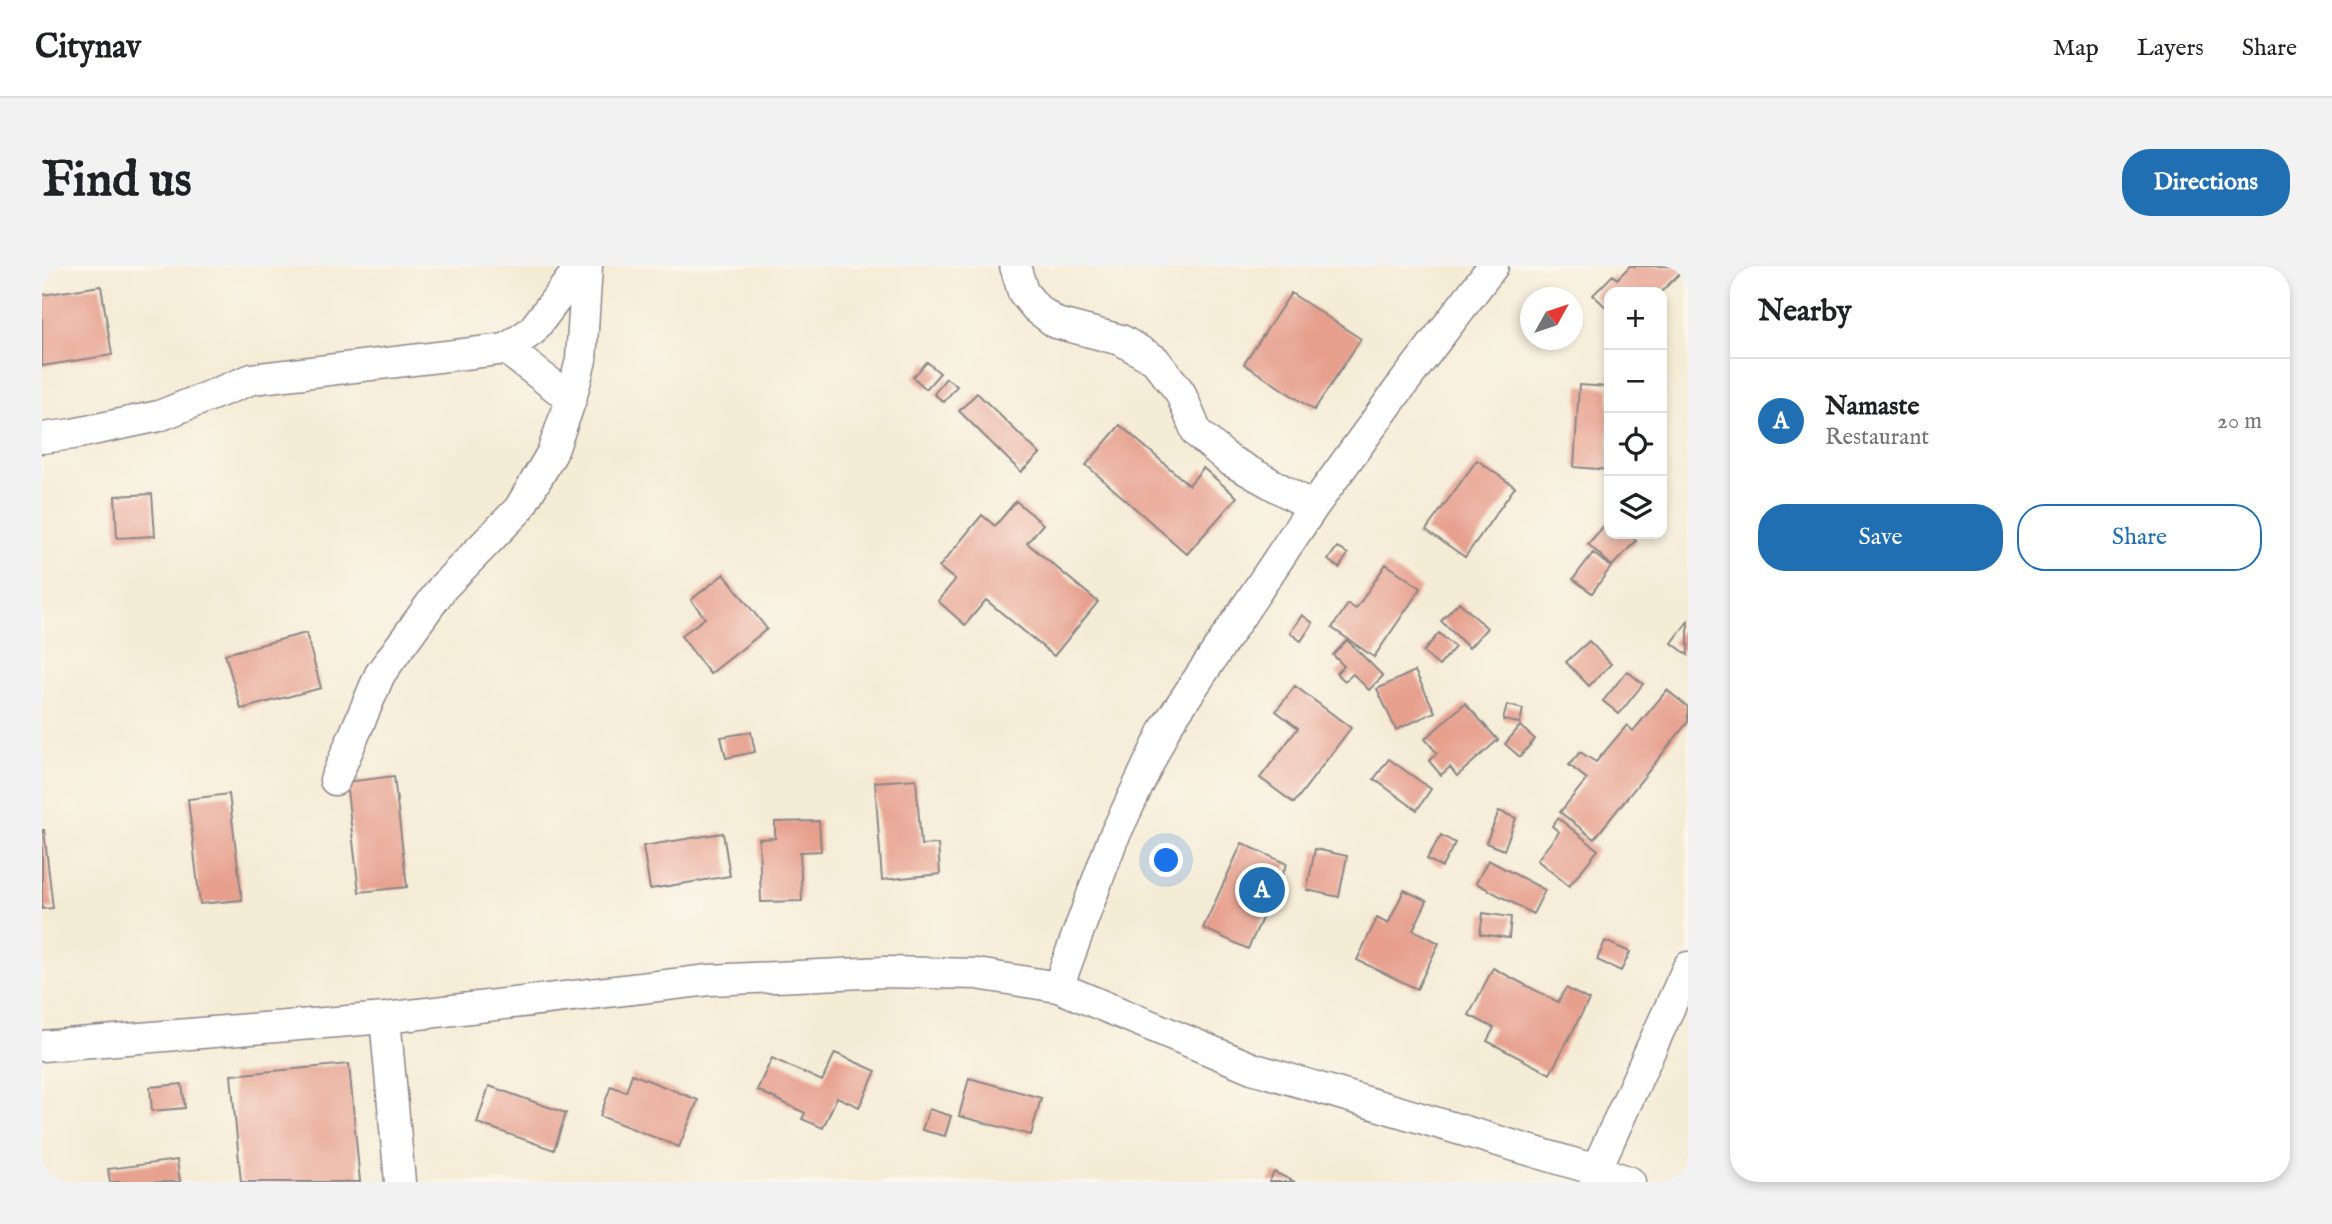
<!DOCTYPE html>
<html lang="en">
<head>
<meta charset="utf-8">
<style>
  :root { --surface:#fff; --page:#f2f2f2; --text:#202124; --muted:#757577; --line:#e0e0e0; --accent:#1f6fb2 }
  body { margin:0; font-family:"IM FELL English",serif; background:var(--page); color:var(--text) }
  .controls { position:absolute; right:21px; top:21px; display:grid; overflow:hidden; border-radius:14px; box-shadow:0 4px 10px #0003 }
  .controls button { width:63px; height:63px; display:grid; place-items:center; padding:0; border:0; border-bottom:2px solid var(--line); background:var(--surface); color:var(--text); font:35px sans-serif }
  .compass { position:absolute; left:1478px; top:21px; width:63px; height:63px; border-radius:50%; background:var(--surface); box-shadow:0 4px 10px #0003; rotate:50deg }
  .you { position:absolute; left:1125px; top:595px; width:24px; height:24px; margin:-18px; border:5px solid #fff; border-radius:50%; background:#1a73e8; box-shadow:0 0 0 10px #1a73e833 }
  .badge { display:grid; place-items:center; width:46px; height:46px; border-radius:50%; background:var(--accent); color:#fff; font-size:23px; font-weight:700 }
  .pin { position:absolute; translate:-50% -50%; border:4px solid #fff; box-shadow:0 2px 7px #0006 }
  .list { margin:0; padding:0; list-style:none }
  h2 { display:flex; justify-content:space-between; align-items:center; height:91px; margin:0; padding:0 28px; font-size:30px }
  h2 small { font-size:23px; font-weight:400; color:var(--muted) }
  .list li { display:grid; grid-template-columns:46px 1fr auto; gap:21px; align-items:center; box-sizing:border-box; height:126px; padding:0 28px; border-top:2px solid var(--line) }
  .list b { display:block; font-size:26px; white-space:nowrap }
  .list p { margin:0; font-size:23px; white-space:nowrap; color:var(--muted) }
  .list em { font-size:23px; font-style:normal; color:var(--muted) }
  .actions { display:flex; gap:14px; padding:21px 28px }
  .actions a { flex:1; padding:16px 0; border:2px solid var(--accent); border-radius:28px; text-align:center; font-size:24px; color:var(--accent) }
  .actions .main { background:var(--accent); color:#fff }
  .icon { flex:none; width:38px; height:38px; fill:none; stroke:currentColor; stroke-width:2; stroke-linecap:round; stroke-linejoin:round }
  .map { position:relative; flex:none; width:1646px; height:916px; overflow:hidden; border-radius:28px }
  header { display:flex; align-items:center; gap:42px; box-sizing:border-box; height:98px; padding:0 35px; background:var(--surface); border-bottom:2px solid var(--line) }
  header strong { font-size:33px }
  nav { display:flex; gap:38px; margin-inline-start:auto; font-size:24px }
  .intro { display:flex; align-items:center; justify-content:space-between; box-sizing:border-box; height:168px; padding:0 42px }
  h1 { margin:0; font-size:49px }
  .button { padding:18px 32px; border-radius:28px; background:var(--accent); color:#fff; font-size:24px; font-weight:700 }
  main { display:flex; gap:42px; padding:0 42px }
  aside { flex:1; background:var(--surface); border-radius:28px; box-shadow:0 4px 10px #0003 }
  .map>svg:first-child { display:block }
  .building { fill:#e7a08e }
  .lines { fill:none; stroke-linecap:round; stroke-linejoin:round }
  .street-casing { stroke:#8c8788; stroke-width:33 }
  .street { stroke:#fff; stroke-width:30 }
</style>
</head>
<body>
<header>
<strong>Citynav</strong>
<nav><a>Map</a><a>Layers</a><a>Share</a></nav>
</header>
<div class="intro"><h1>Find us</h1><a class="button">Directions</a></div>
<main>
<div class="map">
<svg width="1646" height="916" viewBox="0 0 1646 916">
  <rect width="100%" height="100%" fill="#fbf7ec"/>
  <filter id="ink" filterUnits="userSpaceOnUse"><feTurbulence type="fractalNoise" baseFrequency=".0143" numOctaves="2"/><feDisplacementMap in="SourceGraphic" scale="14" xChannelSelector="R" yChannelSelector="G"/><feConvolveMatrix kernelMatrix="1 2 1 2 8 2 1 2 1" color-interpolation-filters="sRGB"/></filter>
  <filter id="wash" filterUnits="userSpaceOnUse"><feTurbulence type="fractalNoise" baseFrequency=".00686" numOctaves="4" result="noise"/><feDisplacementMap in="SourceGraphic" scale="28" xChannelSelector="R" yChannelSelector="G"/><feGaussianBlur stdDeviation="1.57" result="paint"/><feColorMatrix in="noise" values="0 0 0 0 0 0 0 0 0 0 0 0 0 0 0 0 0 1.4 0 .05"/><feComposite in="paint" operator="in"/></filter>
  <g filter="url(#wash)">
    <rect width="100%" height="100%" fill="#f5ecd6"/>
    <g id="blocks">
      <path class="building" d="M 1588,0 L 1645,0 L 1619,26 L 1567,26 L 1567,44 L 1551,29 L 1571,9 L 1575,13 Z
        M 59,20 L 70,89 L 0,100 L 0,29 Z
        M 1249,27 L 1319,73 L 1272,144 L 1202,98 Z
        M 885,96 L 898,107 L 884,123 L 871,111 Z
        M 904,112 L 915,120 L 902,136 L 892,128 Z
        M 1537,119 L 1567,121 L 1567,204 L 1532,201 Z
        M 935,127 L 998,188 L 979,206 L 917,145 Z
        M 1078,159 L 1147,219 L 1161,202 L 1195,231 L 1145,288 L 1044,199 Z
        M 1435,194 L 1473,221 L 1423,291 L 1384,264 Z
        M 110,228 L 113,270 L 75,272 L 73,230 Z
        M 974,235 L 1001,258 L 985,277 L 1056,336 L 1012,390 L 944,334 L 923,359 L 896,335 L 913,314 L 897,301 L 940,249 L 953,260 Z
        M 1567,254 L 1567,268 L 1586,268 L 1594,275 L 1570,300 L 1546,278 Z
        M 1295,281 L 1306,288 L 1297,302 L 1286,294 Z
        M 1551,287 L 1569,301 L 1550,327 L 1531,313 Z
        M 1344,298 L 1379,322 L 1332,391 L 1290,362 L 1306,338 L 1314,343 Z
        M 682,308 L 725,363 L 668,408 L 639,370 L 663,352 L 649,334 Z
        M 1417,336 L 1445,362 L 1427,382 L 1399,355 Z
        M 1260,349 L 1271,357 L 1259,375 L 1248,367 Z
        M 1646,355 L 1646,389 L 1630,377 Z
        M 264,367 L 279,422 L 199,443 L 183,388 Z
        M 1397,367 L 1413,381 L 1397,400 L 1381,386 Z
        M 1305,374 L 1341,410 L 1327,424 L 1311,408 L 1303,415 L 1294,407 L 1302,400 L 1291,389 Z
        M 1547,375 L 1569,398 L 1547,420 L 1524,396 Z
        M 1373,405 L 1393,446 L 1354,464 L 1335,423 Z
        M 1585,405 L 1601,418 L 1577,448 L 1561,435 Z
        M 1253,420 L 1309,462 L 1252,537 L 1218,512 L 1256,462 L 1234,445 Z
        M 1625,424 L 1646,441 L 1646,456 L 1552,573 L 1518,546 L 1545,513 L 1527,499 L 1538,486 L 1554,496 L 1585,459 L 1591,465 Z
        M 1423,437 L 1456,474 L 1415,510 L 1408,501 L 1399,509 L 1387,495 L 1395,487 L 1383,473 Z
        M 1465,439 L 1481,443 L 1478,457 L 1461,454 Z
        M 1478,460 L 1493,473 L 1478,491 L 1463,478 Z
        M 709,466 L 713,486 L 684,492 L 679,471 Z
        M 1347,493 L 1389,523 L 1375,544 L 1332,513 Z
        M 352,510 L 365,621 L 317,626 L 304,516 Z
        M 874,513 L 879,579 L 896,578 L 898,608 L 840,614 L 833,516 Z
        M 187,528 L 200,634 L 158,638 L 146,533 Z
        M 1457,545 L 1474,552 L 1462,584 L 1444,577 Z
        M 1516,552 L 1556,584 L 1527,620 L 1495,594 L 1517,566 L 1510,560 Z
        M 777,555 L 779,585 L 758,586 L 760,635 L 719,636 L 717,573 L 733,572 L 733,556 Z
        M 0,564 L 2,564 L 11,642 L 0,643 Z
        M 681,567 L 688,610 L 608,623 L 601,580 Z
        M 1399,569 L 1413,577 L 1400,601 L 1385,593 Z
        M 1200,577 L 1245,598 L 1206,683 L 1161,662 Z
        M 1273,583 L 1305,590 L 1297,631 L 1265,624 Z
        M 1446,594 L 1503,624 L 1491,648 L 1434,617 Z
        M 1362,624 L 1385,635 L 1371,664 L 1397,677 L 1375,723 L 1315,694 L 1335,652 L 1346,658 Z
        M 1441,647 L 1469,651 L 1467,672 L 1438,668 Z
        M 1563,675 L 1588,686 L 1579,705 L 1555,694 Z
        M 1451,702 L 1516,736 L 1524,722 L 1547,734 L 1508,808 L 1445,775 L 1452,762 L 1427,749 Z
        M 793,787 L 834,805 L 817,841 L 795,831 L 781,862 L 760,853 L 763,847 L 715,824 L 730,792 L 780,815 Z
        M 307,798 L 318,916 L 199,916 L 189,809 Z
        M 590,808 L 656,834 L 637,881 L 558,850 L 569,820 L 584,826 Z
        M 927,812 L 999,832 L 989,869 L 917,850 Z
        M 140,818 L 143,842 L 110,845 L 108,821 Z
        M 447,820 L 524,847 L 512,884 L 435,857 Z
        M 887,843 L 909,850 L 903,870 L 880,864 Z
        M 135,894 L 138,916 L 68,916 L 66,903 Z
        M 1232,906 L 1253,916 L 1227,916 Z"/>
    </g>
  </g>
  <g filter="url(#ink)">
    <use href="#blocks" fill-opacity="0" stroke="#8c8788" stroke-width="2"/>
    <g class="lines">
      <g class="street-casing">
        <path id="street" d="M 973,0 L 981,26 L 994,42 L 1014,57 L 1079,74 L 1113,94 L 1138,126 L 1155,167 L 1187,194 L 1271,241
          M 464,83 L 529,133
          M 0,172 L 31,168 L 117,150 L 210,113 L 464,83 L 490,65 L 539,0
          M 293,514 L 338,408 L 401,321 L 477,243 L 510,187 L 529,133 L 539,94 L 545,0
          M 1016,721 L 1070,575 L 1124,461 L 1271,241 L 1354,127 L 1451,0
          M 343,752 L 358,916
          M 0,780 L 343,752 L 667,714 L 843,706 L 935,708 L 1016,721 L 1210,802 L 1554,904 L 1588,916
          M 1554,904 L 1646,701"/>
      </g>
      <use href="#street" class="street"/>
    </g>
  </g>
</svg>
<div class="controls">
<button>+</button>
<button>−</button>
<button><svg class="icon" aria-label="locate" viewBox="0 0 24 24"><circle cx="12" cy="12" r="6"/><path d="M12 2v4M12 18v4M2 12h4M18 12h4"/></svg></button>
<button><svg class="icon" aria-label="layers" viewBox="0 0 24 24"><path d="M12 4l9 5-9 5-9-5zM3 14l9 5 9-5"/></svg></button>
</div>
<svg class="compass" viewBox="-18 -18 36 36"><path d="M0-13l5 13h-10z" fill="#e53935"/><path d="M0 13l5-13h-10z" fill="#757577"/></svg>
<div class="you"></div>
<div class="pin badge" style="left:1220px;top:624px">A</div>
</div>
<aside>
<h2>Nearby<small></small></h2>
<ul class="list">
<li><span class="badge">A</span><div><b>Namaste</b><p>Restaurant</p></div><em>20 m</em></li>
</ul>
<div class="actions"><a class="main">Save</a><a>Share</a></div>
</aside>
</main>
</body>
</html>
